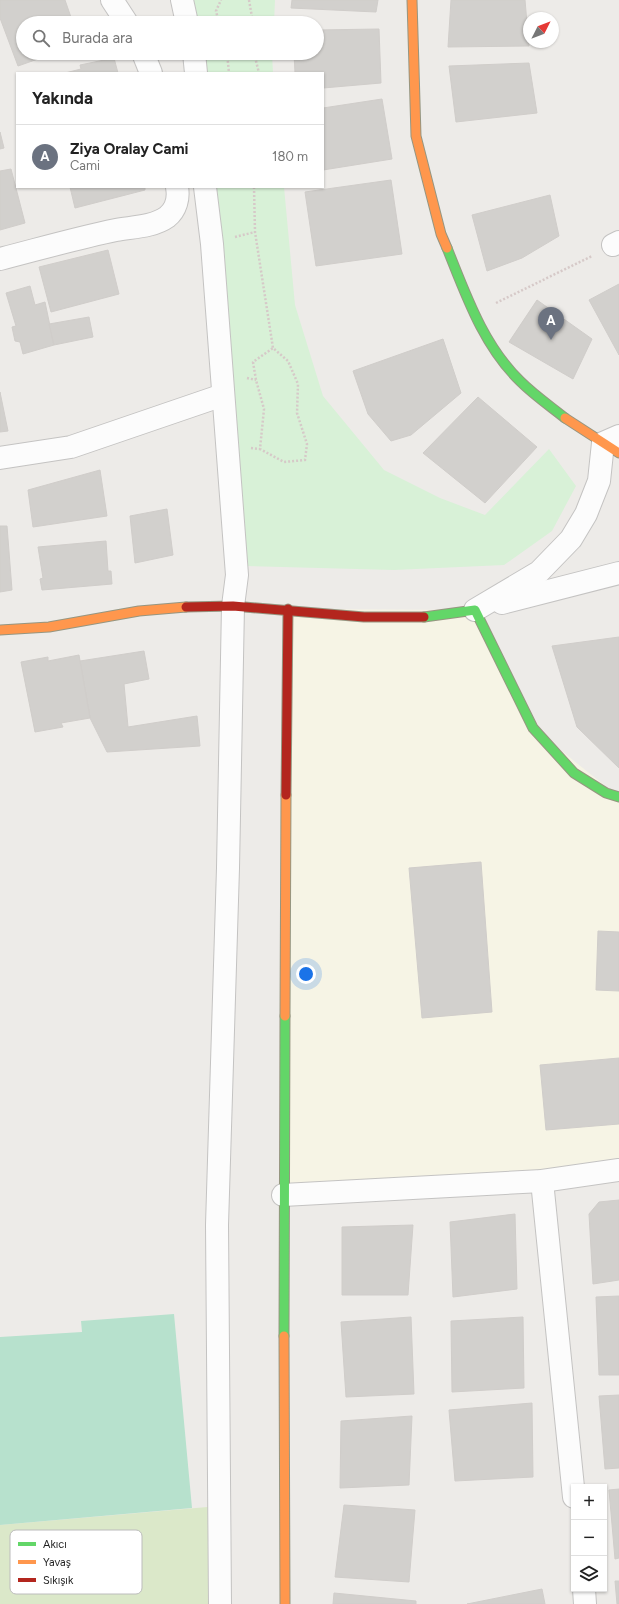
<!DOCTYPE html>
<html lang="tr">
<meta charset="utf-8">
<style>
:root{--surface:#fff;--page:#f6f6f6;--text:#222;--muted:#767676;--line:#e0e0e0;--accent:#0b8043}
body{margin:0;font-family:Figtree,sans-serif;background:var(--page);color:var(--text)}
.controls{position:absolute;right:12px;bottom:12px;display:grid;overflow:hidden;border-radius:0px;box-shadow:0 1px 3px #0004}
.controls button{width:36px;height:36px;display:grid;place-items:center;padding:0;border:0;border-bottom:1px solid var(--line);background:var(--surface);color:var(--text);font:20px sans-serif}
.compass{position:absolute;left:523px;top:12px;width:36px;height:36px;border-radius:50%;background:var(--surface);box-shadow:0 1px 3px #0004;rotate:48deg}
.you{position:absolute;left:306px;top:974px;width:14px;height:14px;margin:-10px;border:3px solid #fff;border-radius:50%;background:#1a73e8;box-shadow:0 0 0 6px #1a73e833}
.badge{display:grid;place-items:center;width:26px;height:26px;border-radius:50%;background:var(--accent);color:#fff;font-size:13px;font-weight:700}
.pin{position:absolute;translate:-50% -33px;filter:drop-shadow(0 1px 2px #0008)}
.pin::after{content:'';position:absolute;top:21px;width:14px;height:12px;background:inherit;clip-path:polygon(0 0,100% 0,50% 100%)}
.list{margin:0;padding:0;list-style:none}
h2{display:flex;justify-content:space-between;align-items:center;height:52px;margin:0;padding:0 16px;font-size:17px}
h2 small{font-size:13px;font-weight:400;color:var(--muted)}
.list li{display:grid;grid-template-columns:26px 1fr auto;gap:12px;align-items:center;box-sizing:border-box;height:64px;padding:0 16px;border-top:1px solid var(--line)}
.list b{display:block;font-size:15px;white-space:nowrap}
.list p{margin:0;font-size:13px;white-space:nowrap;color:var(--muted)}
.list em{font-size:13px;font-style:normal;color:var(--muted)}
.icon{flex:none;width:22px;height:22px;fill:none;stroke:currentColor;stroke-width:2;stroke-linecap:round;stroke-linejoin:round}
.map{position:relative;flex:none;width:619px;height:1604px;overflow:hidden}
.search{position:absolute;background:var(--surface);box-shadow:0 1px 3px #0004;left:16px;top:16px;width:308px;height:44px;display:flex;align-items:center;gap:10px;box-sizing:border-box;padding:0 14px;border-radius:22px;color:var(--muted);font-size:15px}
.panel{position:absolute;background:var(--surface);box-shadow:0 1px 3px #0004;left:16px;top:72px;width:308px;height:116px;border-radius:0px}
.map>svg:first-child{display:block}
</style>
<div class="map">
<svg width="619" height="1604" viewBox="0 0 619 1604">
<rect width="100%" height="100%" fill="#edebe8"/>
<polygon fill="#f6f4e5" points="288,609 475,610 533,728 619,797 619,1170 283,1195"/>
<polygon fill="#dbe8c9" points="219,1506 220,1604 0,1604 0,1525"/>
<g fill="#d8f1d7">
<polygon points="190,0 275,0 274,23 195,23"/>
<polygon points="198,53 272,53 273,73 200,73"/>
<polygon points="210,187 284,187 295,305 323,396 384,470 440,498 485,515 549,449 576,486 552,531 504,565 394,570 245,566"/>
</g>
<polygon fill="#b7e1cd" points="174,1314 192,1508 0,1525 0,1337 82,1332 81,1321"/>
<g fill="#d2d0cd" stroke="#d0cdca">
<polygon points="0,0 65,0 73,23 23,23 23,53 55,53 18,66 0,18"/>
<polygon points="292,0 378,0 376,12 291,8"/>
<polygon points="451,0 525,0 529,46 448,47"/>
<polygon points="379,29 381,83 323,88 323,73 295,73 294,53 317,53 317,30"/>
<polygon points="114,58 118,73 65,73 81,69 80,65"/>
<polygon points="529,63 537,113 456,122 449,66"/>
<polygon points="382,99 392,159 323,170 323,108"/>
<polygon points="0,132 4,148 0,149"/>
<polygon points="11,169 25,223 0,230 0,171"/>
<polygon points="391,180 402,254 316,266 305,192"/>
<polygon points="70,187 145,187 145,190 75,208"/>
<polygon points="550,195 559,236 522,258 487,271 472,215"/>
<polygon points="108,250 119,294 51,312 39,267"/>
<polygon points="619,284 619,355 589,300"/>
<polygon points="30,286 35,305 45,302 54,345 23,354 20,342 15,341 12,327 16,326 6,293"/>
<polygon points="537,300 592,339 573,379 509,342"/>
<polygon points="89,317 93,337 54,345 49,324"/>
<polygon points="443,339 461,393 411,435 391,441 368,414 353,371"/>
<polygon points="0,392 8,431 0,432"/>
<polygon points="478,397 537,447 485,503 423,453"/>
<polygon points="100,470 107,516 33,527 28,490"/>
<polygon points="167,509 173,555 135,563 130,516"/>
<polygon points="0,526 7,526 12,590 0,592"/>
<polygon points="106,541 108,571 111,571 112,584 42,590 40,579 43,578 38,547"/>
<polygon points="619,637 619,768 577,727 552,646"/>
<polygon points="144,651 149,679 124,684 128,727 197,716 200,746 107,752 90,718 80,661"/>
<polygon points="79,655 90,718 61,723 63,727 35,732 21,662 48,657 48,661"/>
<polygon points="481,862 492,1012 422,1018 409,868"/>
<polygon points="598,931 619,932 619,991 596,990"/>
<polygon points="619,1058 619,1124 546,1130 540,1065"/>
<polygon points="619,1200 619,1280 593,1284 589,1214 599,1202"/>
<polygon points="515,1214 517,1289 453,1297 450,1222"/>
<polygon points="413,1225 408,1295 342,1295 342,1227"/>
<polygon points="619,1296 619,1375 599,1375 596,1297"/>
<polygon points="411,1317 414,1394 346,1397 341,1322"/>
<polygon points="523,1317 524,1388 452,1392 451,1321"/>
<polygon points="619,1395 619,1468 605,1469 599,1396"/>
<polygon points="532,1403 533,1477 455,1481 449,1410"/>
<polygon points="412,1416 409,1485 340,1488 341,1421"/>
<polygon points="619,1489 619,1558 615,1559 609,1490"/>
<polygon points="344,1505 415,1510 409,1582 335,1577"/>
<polygon points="615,1581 619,1581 619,1604 617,1604"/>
<polygon points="542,1589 545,1604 467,1604"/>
<polygon points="334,1593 416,1601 416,1604 333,1604"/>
</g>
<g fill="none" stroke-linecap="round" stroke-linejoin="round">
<defs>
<g id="street">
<polyline points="112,0 127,23"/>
<polyline points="182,0 187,23"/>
<polyline points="143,53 151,73"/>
<polyline points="194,53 196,73"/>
<polyline points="205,187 212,244 237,575 233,606 228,868 217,1225 220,1604"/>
<polyline points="613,245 619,242"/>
<path d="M0,259C39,249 77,238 116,230C132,227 153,227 167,217C176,210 179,198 177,187"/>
<polyline points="0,458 71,447 223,395"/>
<polyline points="502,603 619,573"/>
<polyline points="475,610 539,572 571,539 586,514 599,481 603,443 619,436"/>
<polyline points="542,1181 574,1497"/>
<polyline points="283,1195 542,1181 619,1170"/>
<polyline points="584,1589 585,1604"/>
</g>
<g id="fast">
<path d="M447,248C466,295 483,345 520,381C534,395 550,406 565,418"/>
<polyline points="424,617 475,610 533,728 574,773 606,793 619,797"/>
<polyline points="284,1336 285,1016"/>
</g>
<g id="slow">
<polyline points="412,0 416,136 441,234 447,248"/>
<polyline points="565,418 619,453"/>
<polyline points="0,630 49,627 139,611 186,607"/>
<polyline points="285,1016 286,795"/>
<polyline points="284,1336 285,1604"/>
</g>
<g id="jam">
<polyline points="186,607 233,606 364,617 424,617"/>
<polyline points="286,795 288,609"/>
</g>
</defs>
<use href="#street" stroke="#c4c3c2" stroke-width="24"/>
<use href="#fast" stroke="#969681" stroke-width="11"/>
<use href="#slow" stroke="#969681" stroke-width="11"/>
<use href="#jam" stroke="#969681" stroke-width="11"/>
<g stroke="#d6c9c8" stroke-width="2.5" stroke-dasharray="2 2" stroke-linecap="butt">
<polyline points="249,0 253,23"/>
<polyline points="219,23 216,11 221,0"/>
<polyline points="227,53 229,73"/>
<polyline points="254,53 259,73"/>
<polyline points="254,187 255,232 273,348 288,361 298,384 297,413 307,444 305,460 284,462 260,449 264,409 256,380 253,362 273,348"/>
<polyline points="235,237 255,232"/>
<polyline points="496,303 592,256"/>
<polyline points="247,378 256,380"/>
<polyline points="251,448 260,449"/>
</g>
<use href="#street" stroke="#fcfcfc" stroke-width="22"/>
<use href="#fast" stroke="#63d668" stroke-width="9"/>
<use href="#slow" stroke="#ff974d" stroke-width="9"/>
<use href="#jam" stroke="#b3261e" stroke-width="9"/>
</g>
<rect x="10" y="1530" width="132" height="64" rx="6" fill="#fff" stroke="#bcbcbc" stroke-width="1"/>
<rect x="18" y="1542" width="18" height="4" fill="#63d668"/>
<rect x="18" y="1560" width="18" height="4" fill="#ff974d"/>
<rect x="18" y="1578" width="18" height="4" fill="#b3261e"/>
<g font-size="11" fill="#1f1f1f">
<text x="43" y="1548">Akıcı</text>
<text x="43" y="1566">Yavaş</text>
<text x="43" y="1584">Sıkışık</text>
</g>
</svg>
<div class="controls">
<button>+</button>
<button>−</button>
<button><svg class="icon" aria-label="layers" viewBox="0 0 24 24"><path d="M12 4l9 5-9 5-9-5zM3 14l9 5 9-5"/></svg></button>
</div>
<svg class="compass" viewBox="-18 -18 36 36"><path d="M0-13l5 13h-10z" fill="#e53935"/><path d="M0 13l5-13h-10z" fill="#767676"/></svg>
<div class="you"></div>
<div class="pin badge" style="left:551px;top:340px;background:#6b7280">A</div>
<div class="search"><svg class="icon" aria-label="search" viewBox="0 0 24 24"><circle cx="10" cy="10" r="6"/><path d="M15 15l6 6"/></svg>Burada ara</div>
<section class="panel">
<h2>Yakında<small></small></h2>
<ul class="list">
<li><span class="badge" style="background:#6b7280">A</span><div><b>Ziya Oralay Cami</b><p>Cami</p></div><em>180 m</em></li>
</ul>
</section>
</div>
